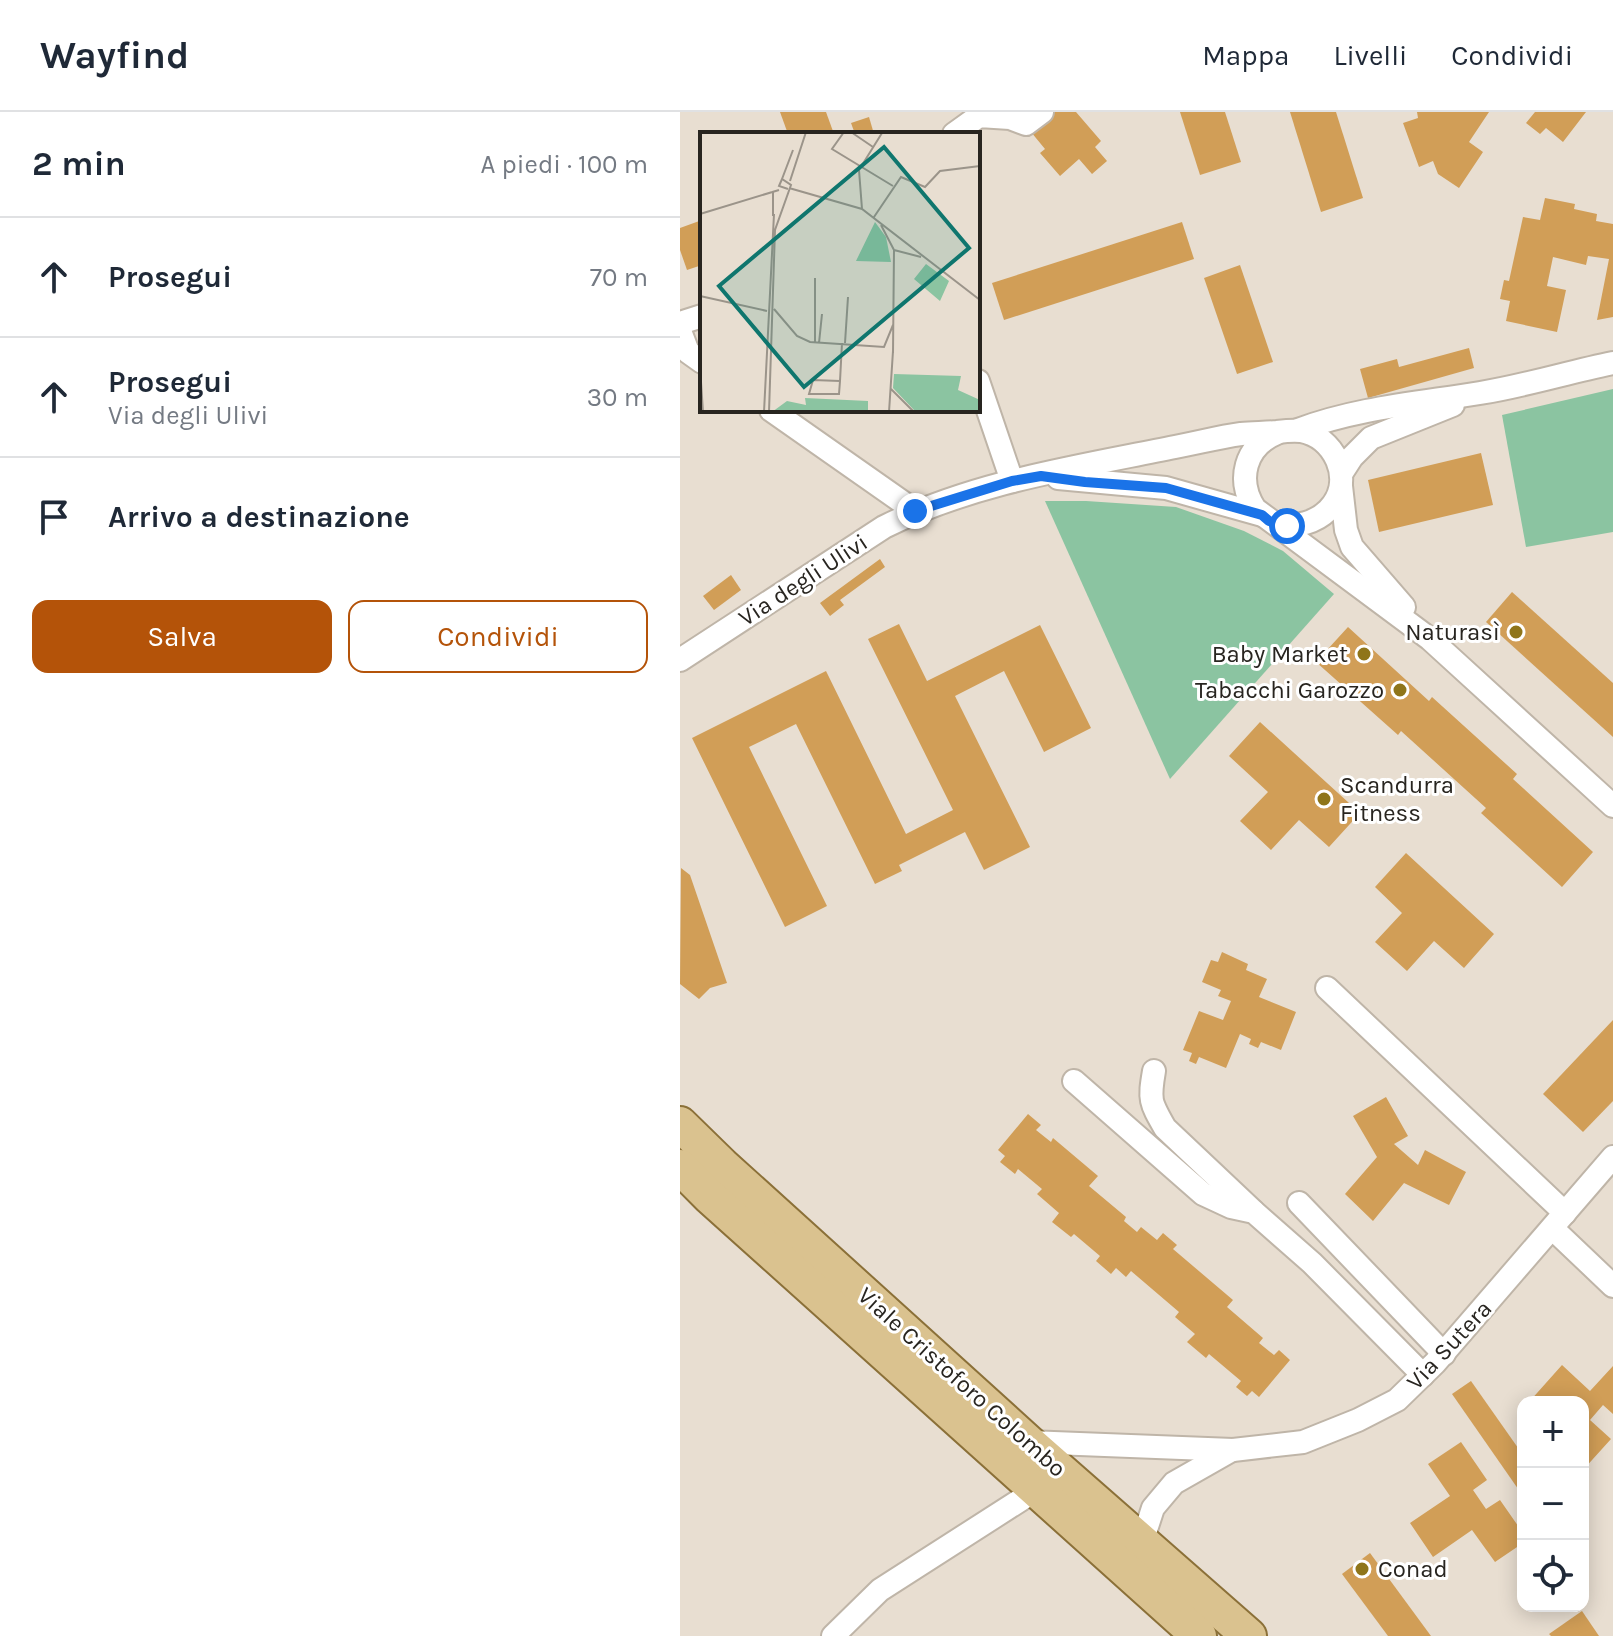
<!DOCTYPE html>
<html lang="it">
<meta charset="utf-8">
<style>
:root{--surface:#fff;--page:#f6f6f7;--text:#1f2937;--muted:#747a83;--line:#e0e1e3;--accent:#b45309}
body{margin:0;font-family:Karla,sans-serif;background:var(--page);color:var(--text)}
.controls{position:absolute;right:24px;bottom:24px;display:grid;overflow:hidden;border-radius:16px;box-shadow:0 4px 20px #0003}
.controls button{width:72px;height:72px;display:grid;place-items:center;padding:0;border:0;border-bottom:2px solid var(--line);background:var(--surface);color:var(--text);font:40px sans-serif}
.stop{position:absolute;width:24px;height:24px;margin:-18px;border:6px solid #1a73e8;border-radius:50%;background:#fff}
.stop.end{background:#1a73e8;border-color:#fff;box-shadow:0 2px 8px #0008}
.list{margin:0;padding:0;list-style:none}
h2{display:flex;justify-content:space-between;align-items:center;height:104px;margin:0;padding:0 32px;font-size:34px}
h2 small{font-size:26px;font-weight:400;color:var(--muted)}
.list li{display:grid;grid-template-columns:52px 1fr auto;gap:24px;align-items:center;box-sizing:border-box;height:120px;padding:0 32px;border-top:2px solid var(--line)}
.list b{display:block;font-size:30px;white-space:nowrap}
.list p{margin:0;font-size:26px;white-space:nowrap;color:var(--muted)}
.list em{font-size:26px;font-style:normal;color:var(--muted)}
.actions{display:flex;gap:16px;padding:24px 32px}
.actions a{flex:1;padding:18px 0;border:2px solid var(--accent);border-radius:16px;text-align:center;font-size:28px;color:var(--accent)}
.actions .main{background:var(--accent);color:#fff}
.icon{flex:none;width:44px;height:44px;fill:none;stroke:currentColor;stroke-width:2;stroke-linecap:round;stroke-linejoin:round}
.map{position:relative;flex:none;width:933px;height:1524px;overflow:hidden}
header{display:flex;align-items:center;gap:48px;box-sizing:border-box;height:112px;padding:0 40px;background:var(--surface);border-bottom:2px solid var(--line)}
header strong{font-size:38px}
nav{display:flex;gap:44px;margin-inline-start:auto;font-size:28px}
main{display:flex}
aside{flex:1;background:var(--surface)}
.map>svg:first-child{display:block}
</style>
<header>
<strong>Wayfind</strong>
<nav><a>Mappa</a><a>Livelli</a><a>Condividi</a></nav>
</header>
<main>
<aside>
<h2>2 min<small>A piedi · 100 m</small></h2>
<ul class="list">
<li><svg class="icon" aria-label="ahead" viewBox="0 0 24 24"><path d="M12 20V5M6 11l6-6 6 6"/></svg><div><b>Prosegui</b></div><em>70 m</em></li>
<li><svg class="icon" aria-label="ahead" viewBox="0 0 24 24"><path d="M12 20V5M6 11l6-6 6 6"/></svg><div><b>Prosegui</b><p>Via degli Ulivi</p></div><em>30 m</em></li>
<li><svg class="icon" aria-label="arrive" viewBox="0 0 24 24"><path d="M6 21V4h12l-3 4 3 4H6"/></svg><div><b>Arrivo a destinazione</b></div></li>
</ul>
<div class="actions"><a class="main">Salva</a><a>Condividi</a></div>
</aside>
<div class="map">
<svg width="933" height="1524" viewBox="0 0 933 1524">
<rect width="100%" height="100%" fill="#e8ded1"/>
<g fill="#8bc4a1">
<polygon points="933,277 933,420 846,435 822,303"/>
<polygon points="365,389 406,389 496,395 564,419 603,439 654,482 490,667"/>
</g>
<g fill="#d19e57">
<polygon points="100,0 146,0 154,22 108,22"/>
<polygon points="374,0 396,0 421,29 415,35 427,49 412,62 399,47 380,64 360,41 365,37 351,20"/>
<polygon points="500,0 545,0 561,50 520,63"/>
<polygon points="610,0 656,0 683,86 641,100"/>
<polygon points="737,0 809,0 789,30 803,40 779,76 758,62 753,49 739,55 723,11 738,6"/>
<polygon points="855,0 906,0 883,30 866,16 860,22 846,11"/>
<polygon points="189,5 194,22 175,22 171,11"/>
<polygon points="865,86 895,92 894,97 917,102 916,109 933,112 933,205 917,208 929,147 908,144 906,153 873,145 867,174 886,178 877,220 826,209 830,189 820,187 824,168 829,169 843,105 860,108"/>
<polygon points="22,108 22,153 7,158 0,138 0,116"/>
<polygon points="502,110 514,147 324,208 312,171"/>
<polygon points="560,153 593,250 557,262 524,166"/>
<polygon points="789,236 794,256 688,286 680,257 717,247 719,255"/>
<polygon points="801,341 813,393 699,420 688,368"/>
<polygon points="200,447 205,455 160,488 164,493 150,504 140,491"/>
<polygon points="51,463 61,478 34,498 23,484"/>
<polygon points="832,480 933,571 933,625 806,510"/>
<polygon points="219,512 247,569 360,513 411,616 364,640 324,559 275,584 350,735 304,758 285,720 219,753 222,759 195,772 116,612 69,635 147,794 105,815 12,626 146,559 226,722 273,698 188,527"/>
<polygon points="668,515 749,589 752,585 837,662 833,667 913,740 882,775 801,701 806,696 721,619 718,623 636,550"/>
<polygon points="580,610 680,701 649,735 619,708 591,738 560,709 588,680 549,644"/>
<polygon points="726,741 814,822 784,856 754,829 727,859 695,830 722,801 695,775"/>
<polygon points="1,756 10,763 47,871 30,876 19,887 0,872"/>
<polygon points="542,840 568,852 566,858 587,867 579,885 616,900 601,938 581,930 578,936 569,932 571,927 560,922 546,956 519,945 516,952 509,949 512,941 503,938 519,899 543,908 551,889 538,884 541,878 522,870 531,848 538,850"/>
<polygon points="933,908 933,989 903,1020 863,982"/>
<polygon points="706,985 728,1024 714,1032 738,1053 745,1038 786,1060 769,1093 724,1071 693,1109 665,1082 697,1045 673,1004"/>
<polygon points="348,1002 361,1013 356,1018 371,1030 373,1026 418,1064 409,1074 446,1105 444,1109 457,1120 461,1115 477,1128 483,1121 497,1133 493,1137 553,1188 547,1195 583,1226 579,1231 594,1243 599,1238 610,1248 579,1285 572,1279 567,1284 556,1275 561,1269 529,1242 526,1246 507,1230 515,1222 495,1205 499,1200 451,1159 446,1165 436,1156 431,1162 416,1149 420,1144 394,1122 391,1125 372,1110 379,1101 357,1082 362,1077 338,1057 335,1062 320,1050 325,1044 318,1038"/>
<polygon points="882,1253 910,1279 933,1254 933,1302 923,1293 910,1308 931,1327 903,1358 903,1290 849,1290"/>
<polygon points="791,1269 843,1343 843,1384 772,1282"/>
<polygon points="781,1330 807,1368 793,1378 806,1397 820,1388 843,1421 843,1431 815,1450 792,1418 753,1445 730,1411 770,1384 748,1352"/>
<polygon points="690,1441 751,1524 708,1524 662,1462"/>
<polygon points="902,1499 919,1524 871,1524 869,1522"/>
</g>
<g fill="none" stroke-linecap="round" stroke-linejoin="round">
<defs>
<g id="street">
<polyline points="274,22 299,4 330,6 346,12 362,0"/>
<polyline points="0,211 22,204"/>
<polyline points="0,219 8,240 22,250"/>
<polyline points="298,269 332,369"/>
<polyline points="91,298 235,399"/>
<path d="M618,318C676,296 739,291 800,281C844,274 889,260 933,251"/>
<path d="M597,321C565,334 556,368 575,397L750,527L933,694"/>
<polyline points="661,362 672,345 691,326 773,293"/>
<polyline points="378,366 486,376 582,403"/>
<polyline points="661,374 666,418 672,435 724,495"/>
<path d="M0,548L204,415C294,370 397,355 495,335C517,331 539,325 561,322C573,321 585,321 597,320C605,319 613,318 621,319C637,322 650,333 657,348C674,388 636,420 598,412"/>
<polyline points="647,876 885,1101"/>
<path d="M474,959C469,988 470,990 485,1016L573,1099"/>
<polyline points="394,969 523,1082 551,1095 574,1100 632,1151 743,1263"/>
<polyline points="619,1091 764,1242"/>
<polyline points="872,1116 933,1174"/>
<polyline points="348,1330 553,1338 623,1330 678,1308 717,1288 755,1251 933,1045"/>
<polyline points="462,1430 473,1396 494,1371 552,1338"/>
<polyline points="153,1524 200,1478 356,1378"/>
</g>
<g id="primary">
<polyline points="0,1012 42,1053 348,1330 569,1524"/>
<polyline points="0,1055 29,1084 519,1524"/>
</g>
</defs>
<use href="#street" stroke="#bfb5a8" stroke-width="26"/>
<use href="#primary" stroke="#8b7038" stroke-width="38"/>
<use href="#street" stroke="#fff" stroke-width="22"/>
<use href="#primary" stroke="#dac28f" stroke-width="34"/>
</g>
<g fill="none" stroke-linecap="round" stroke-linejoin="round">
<polyline stroke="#1a73e8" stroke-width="10" points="235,399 332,369 361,364 405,370 486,376 582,403 589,409 607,414"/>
</g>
<g fill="#8f751a" stroke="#fff" stroke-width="3">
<circle cx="836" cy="520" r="8"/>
<circle cx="684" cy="542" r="8"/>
<circle cx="720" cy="578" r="8"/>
<circle cx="644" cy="687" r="8"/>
<circle cx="682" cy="1457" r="8"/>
</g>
<g text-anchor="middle" stroke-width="6" stroke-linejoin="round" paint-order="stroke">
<g font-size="24" fill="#282520" stroke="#fff">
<text transform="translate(123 468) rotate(-33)" y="8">Via degli Ulivi</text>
<text transform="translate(769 1233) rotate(-47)" y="8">Via Sutera</text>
<text transform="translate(282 1270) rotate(42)" y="8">Viale Cristoforo Colombo</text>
</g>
<g font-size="24" fill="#282520" stroke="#fff" text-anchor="end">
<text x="820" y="528">Naturasì</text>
<text x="668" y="550">Baby Market</text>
<text x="704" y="586">Tabacchi Garozzo</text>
<text x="660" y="681" text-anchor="start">Scandurra<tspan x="660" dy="28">Fitness</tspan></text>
<text x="698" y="1465" text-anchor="start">Conad</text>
</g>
</g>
<g transform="translate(20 20)">
<rect width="280" height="280" fill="#e8ded1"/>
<path d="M175,90L186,105L191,130L156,129ZM226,132L249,149L240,169L214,147ZM194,242L261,244L258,258L280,268V279L214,278L193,256ZM105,266L168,269V280H72L87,269L106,273Z" fill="#8bc4a1"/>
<path fill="none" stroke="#9b948a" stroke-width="2" d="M144,0L132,17L193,54M151,0L173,15M82,47L93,18M90,49L106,0M89,56L162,77L280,168M162,77L159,38L182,1M0,82L79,58M73,84V59M174,85L201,45L225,55L240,39L280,34M181,93L194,118L193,221M194,118L221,125M0,164L67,179M74,177L97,204L110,210L184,215L193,193M115,211V146M119,211L122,182M145,211L148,165M0,235L3,280M140,249L113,248L109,262H139L140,249L142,211M191,257L213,279M64,280L74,82M69,280L75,98L91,53L82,47L79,54L88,57M189,280L193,219"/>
<path fill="#0f766e" fill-opacity="0.15" stroke="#0f766e" stroke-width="4" d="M184,15L269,116L104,255L19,154Z"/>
<rect width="280" height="280" fill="none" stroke="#282520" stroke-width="4"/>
</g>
</svg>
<div class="controls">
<button>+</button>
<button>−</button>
<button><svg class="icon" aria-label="locate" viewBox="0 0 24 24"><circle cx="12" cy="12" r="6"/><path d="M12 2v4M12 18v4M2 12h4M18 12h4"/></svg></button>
</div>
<div class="stop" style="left:607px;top:414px"></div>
<div class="stop end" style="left:235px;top:399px"></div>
</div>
</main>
